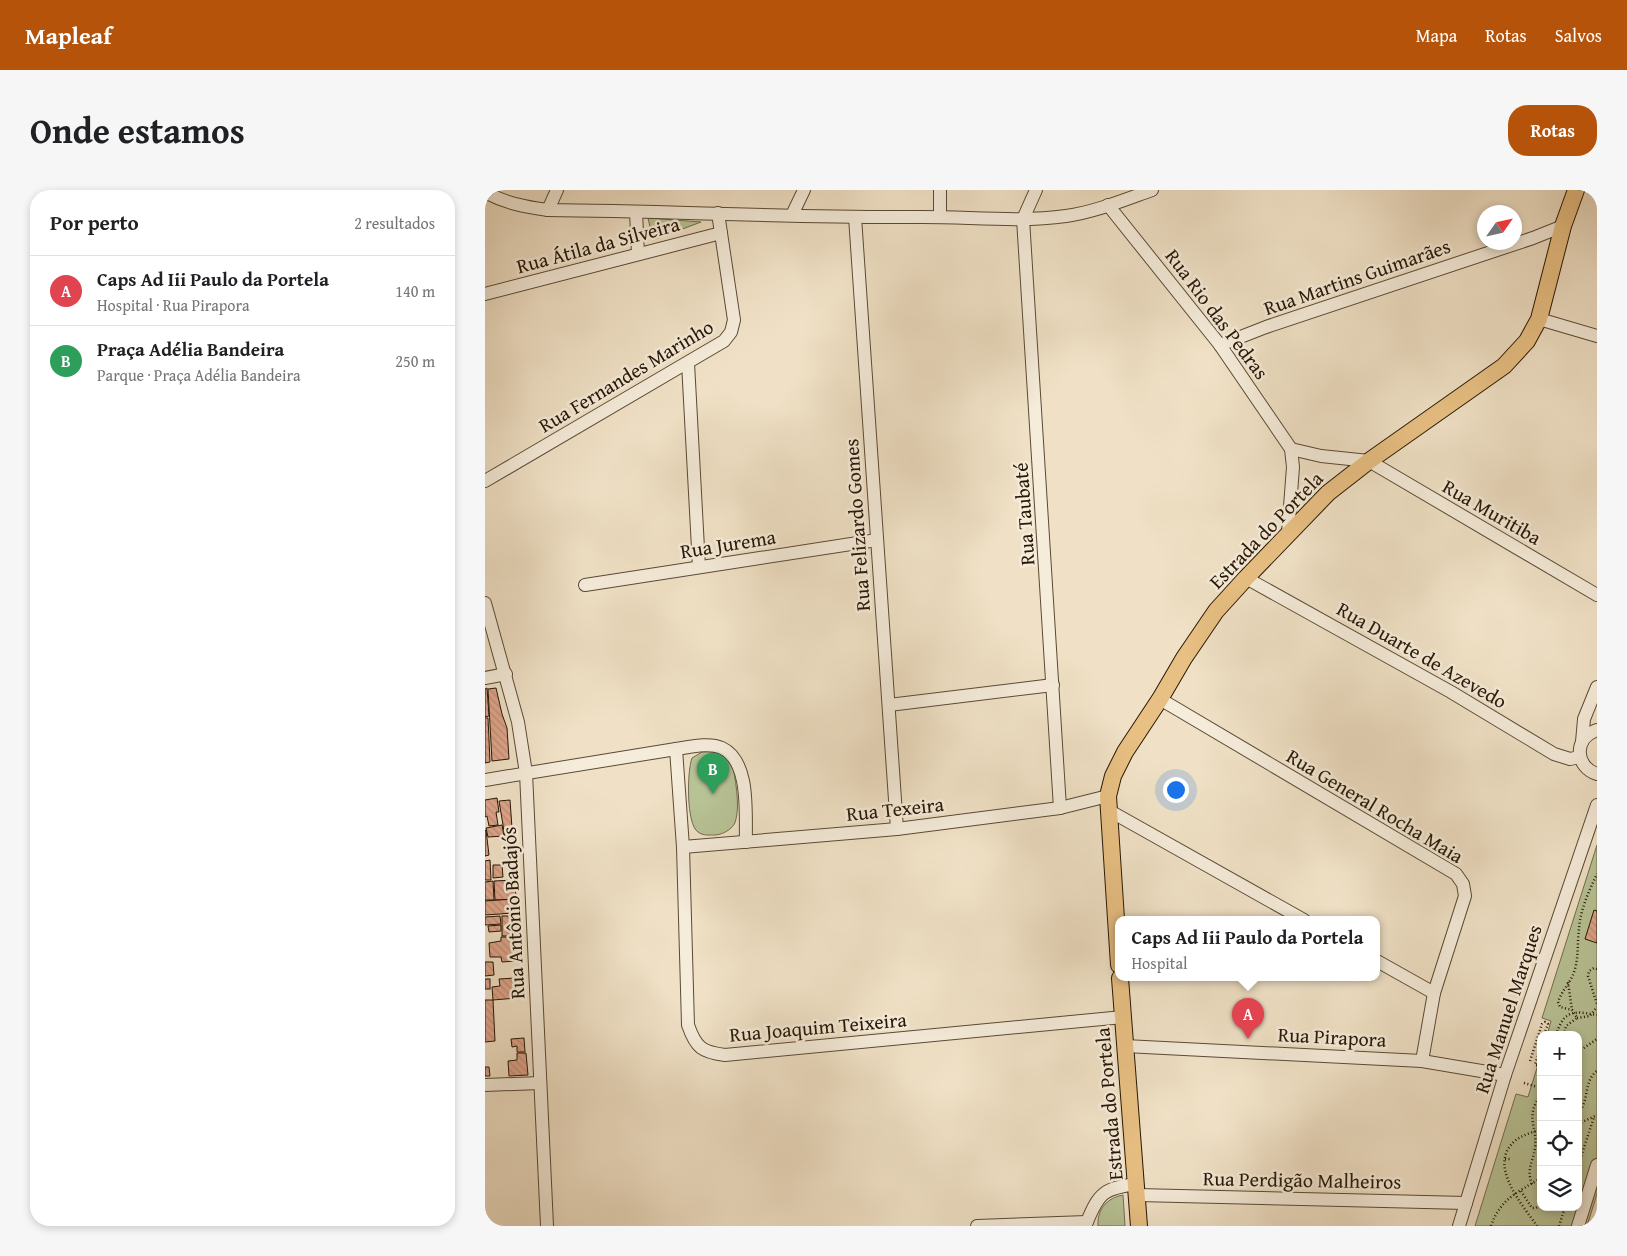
<!DOCTYPE html>
<html lang="pt">
<meta charset="utf-8">
<style>
:root{--surface:#fff;--page:#f6f6f6;--text:#202124;--muted:#757577;--line:#e0e0e0;--accent:#b45309}
body{margin:0;font-family:"Gentium Book Plus",serif;background:var(--page);color:var(--text)}
.controls{position:absolute;right:15px;bottom:15px;display:grid;overflow:hidden;border-radius:10px;box-shadow:0 2px 8px #0003}
.controls button{width:45px;height:45px;display:grid;place-items:center;padding:0;border:0;border-bottom:1px solid var(--line);background:var(--surface);color:var(--text);font:25px sans-serif}
.compass{position:absolute;left:992px;top:15px;width:45px;height:45px;border-radius:50%;background:var(--surface);box-shadow:0 2px 8px #0003;rotate:56deg}
.you{position:absolute;left:690px;top:599px;width:18px;height:18px;margin:-12px;border:4px solid #fff;border-radius:50%;background:#1a73e8;box-shadow:0 0 0 8px #1a73e833}
.badge{display:grid;place-items:center;width:32px;height:32px;border-radius:50%;background:var(--accent);color:#fff;font-size:16px;font-weight:700}
.pin{position:absolute;translate:-50% -41px;filter:drop-shadow(0 1px 2px #0008)}
.pin::after{content:'';position:absolute;top:26px;width:18px;height:15px;background:inherit;clip-path:polygon(0 0,100% 0,50% 100%)}
.popup{position:absolute;left:630px;top:726px;width:265px;height:65px;box-sizing:border-box;display:grid;place-content:center;border-radius:10px;background:var(--surface);filter:drop-shadow(0 1px 4px #0005);font-size:16px;white-space:nowrap;color:var(--muted)}
.popup b{font-size:19px;color:var(--text)}
.popup::after{content:'';position:absolute;left:50%;top:100%;margin-left:-10px;border:10px solid transparent;border-top-color:var(--surface)}
.list{margin:0;padding:0;list-style:none}
h2{display:flex;justify-content:space-between;align-items:center;height:65px;margin:0;padding:0 20px;font-size:21px}
h2 small{font-size:16px;font-weight:400;color:var(--muted)}
.list li{display:grid;grid-template-columns:32px 1fr auto;gap:15px;align-items:center;box-sizing:border-box;height:70px;padding:0 20px;border-top:1px solid var(--line)}
.list b{display:block;font-size:19px;white-space:nowrap}
.list p{margin:0;font-size:16px;white-space:nowrap;color:var(--muted)}
.list em{font-size:16px;font-style:normal;color:var(--muted)}
.icon{flex:none;width:28px;height:28px;fill:none;stroke:currentColor;stroke-width:2;stroke-linecap:round;stroke-linejoin:round}
.map{position:relative;flex:none;width:1112px;height:1036px;overflow:hidden;border-radius:20px}
header{display:flex;align-items:center;gap:30px;box-sizing:border-box;height:70px;padding:0 25px;background:var(--accent);color:#fff}
header strong{font-size:24px}
nav{display:flex;gap:28px;margin-inline-start:auto;font-size:18px}
.intro{display:flex;align-items:center;justify-content:space-between;box-sizing:border-box;height:120px;padding:0 30px}
h1{margin:0;font-size:35px}
.button{padding:12px 22px;border-radius:20px;background:var(--accent);color:#fff;font-size:18px;font-weight:700}
main{display:flex;gap:30px;padding:0 30px}
aside{flex:1;background:var(--surface);border-radius:20px;box-shadow:0 2px 8px #0003}
.map>svg:first-child{display:block}
</style>
<header>
<strong>Mapleaf</strong>
<nav><a>Mapa</a><a>Rotas</a><a>Salvos</a></nav>
</header>
<div class="intro"><h1>Onde estamos</h1><a class="button">Rotas</a></div>
<main>
<aside>
<h2>Por perto<small>2 resultados</small></h2>
<ul class="list">
<li><span class="badge" style="background:#e0444e">A</span><div><b>Caps Ad Iii Paulo da Portela</b><p>Hospital · Rua Pirapora</p></div><em>140 m</em></li>
<li><span class="badge" style="background:#2e9e5b">B</span><div><b>Praça Adélia Bandeira</b><p>Parque · Praça Adélia Bandeira</p></div><em>250 m</em></li>
</ul>
</aside>
<div class="map">
<svg width="1112" height="1036" viewBox="0 0 1112 1036">
<defs>
<pattern id="building-back-hatch" width="6" height="6" patternUnits="userSpaceOnUse" patternTransform="scale(1.25)"><rect width="6" height="6" fill="#dea58b"/><path d="M-1 5l2 2M0 0l6 6M5-1l2 2" fill="none" stroke="#be8d76"/></pattern>
</defs>
<rect width="100%" height="100%" fill="#f0e1c6"/>
<filter id="stains"><feTurbulence type="fractalNoise" baseFrequency=".004" numOctaves="4"/><feColorMatrix values="0 0 0 0 .2 0 0 0 0 .09 0 0 0 0 .02 0 0 0 .5 -.17"/></filter>
<radialGradient id="worn" r=".72"><stop offset=".6" stop-color="#630" stop-opacity="0"/><stop offset="1" stop-color="#630" stop-opacity=".3"/></radialGradient>
<g fill="#b8c396" stroke="#706d4e">
<polygon points="163,28 216,32 168,50"/>
<path d="M230,561L247,572C250,587 255,614 251,629C250,638 239,644 231,645C225,645 218,646 213,642C201,634 202,581 207,568L217,562Z"/>
<polygon points="1112,655 1112,1004 1102,1036 990,1036 1031,904 1043,907 1056,865 1056,1017 1093,1017 1093,845 1062,845 1066,831 1057,828"/>
<path d="M638,1005L640,1036H613C612,1019 622,1008 638,1005Z"/>
</g>
<g fill="url(#building-back-hatch)" stroke="#271706">
<polygon points="2,498 4,526 0,527 0,499"/>
<polygon points="11,498 17,524 22,538 24,569 7,571 3,499"/>
<polygon points="0,528 3,528 5,572 0,573"/>
<polygon points="12,608 14,622 11,622 13,635 4,636 2,626 0,627 0,610"/>
<polygon points="25,610 28,652 21,653 14,611"/>
<polygon points="17,635 19,646 3,647 1,638"/>
<polygon points="1,640 4,665 0,666 0,641"/>
<polygon points="22,654 30,654 30,662 23,662"/>
<polygon points="5,670 6,690 0,690 0,671"/>
<polygon points="8,675 17,675 18,687 8,688"/>
<polygon points="30,690 31,709 10,710 9,691"/>
<polygon points="8,691 9,710 0,710 0,692"/>
<polygon points="29,709 29,723 0,725 0,711"/>
<polygon points="1109,720 1112,721 1112,753 1100,749"/>
<polygon points="15,726 16,734 0,735 0,727"/>
<rect x="17" y="726" width="14" height="20"/>
<polygon points="16,735 16,741 4,742 3,736"/>
<polygon points="16,747 30,747 31,771 17,772 16,767 5,767 4,753 16,751"/>
<polygon points="0,772 8,772 9,785 0,786"/>
<polygon points="30,788 32,808 8,810 7,797 15,796 14,789"/>
<rect x="0" y="789" width="5" height="10"/>
<polygon points="0,810 8,810 10,851 0,852"/>
<polygon points="39,848 40,862 32,862 32,856 27,857 26,849"/>
<polygon points="32,863 41,863 43,885 24,886 23,871 32,870"/>
<polygon points="0,877 4,877 5,886 0,886"/>
</g>
<g fill="none" stroke-linecap="round" stroke-linejoin="round">
<defs>
<g id="minor">
<polyline points="455,0 455,27"/>
<polyline points="551,0 538,29 575,618"/>
<path d="M0,2C20,13 40,17 63,20C185,21 307,28 429,27C479,26 531,33 581,26C610,22 639,10 667,0"/>
<polyline points="623,15 735,155 806,259 808,277 803,343"/>
<polyline points="63,20 72,0"/>
<polyline points="151,22 153,64"/>
<polyline points="307,25 319,0"/>
<polyline points="370,27 412,639"/>
<polyline points="0,104 236,43"/>
<polyline points="1054,129 1112,146"/>
<polyline points="735,155 781,137 1048,48 1078,36"/>
<polyline points="203,173 214,377"/>
<polyline points="806,259 836,266 884,271 1112,405"/>
<polyline points="0,291 239,151 246,142 249,130 233,23"/>
<polyline points="761,388 966,502 1069,564 1085,569 1095,567"/>
<polyline points="100,395 392,350"/>
<polyline points="0,413 33,532 41,583 62,1036"/>
<polyline points="0,488 21,484"/>
<polyline points="675,509 971,684 978,694 980,706 949,803 937,871"/>
<polyline points="404,515 568,495"/>
<path d="M1112,540C1088,548 1090,577 1112,584"/>
<polyline points="1097,552 1099,529 1112,497"/>
<path d="M191,559L198,657L203,835C211,858 217,862 240,865L638,827"/>
<path d="M0,590L191,559C205,557 224,552 237,558C266,572 260,625 261,652"/>
<polyline points="623,620 819,730"/>
<polyline points="198,657 412,639 575,618 623,606"/>
<polyline points="892,771 949,803"/>
<polyline points="640,856 937,871 1020,885"/>
<polyline points="0,895 55,893"/>
<polyline points="653,1005 981,1013"/>
<path d="M602,1032C614,1002 620,998 652,994"/>
<polyline points="492,1036 602,1032"/>
<polyline points="974,1036 1020,885 1112,615"/>
<polyline points="1093,1036 1112,975"/>
</g>
<g id="major">
<polyline points="634,775 623,606 628,586 640,562 675,509 699,468 731,421 761,388 843,303 884,271 1019,176 1042,151 1054,129 1078,36 1091,0"/>
<polyline points="635,788 654,1036"/>
</g>
</defs>
<use href="#minor" stroke="#594a36" stroke-width="14"/>
<use href="#major" stroke="#271706" stroke-width="18"/>
<g stroke="#271706" stroke-width="2.5" stroke-dasharray="1 2.5" stroke-linecap="butt">
<polyline points="1112,779 1109,778 1104,781 1103,786 1112,814"/>
<polyline points="1083,792 1087,820"/>
<polyline points="1092,828 1105,826 1112,817"/>
<path d="M1079,845L1081,836L1092,828L1087,820L1075,817L1073,812C1077,800 1086,792 1089,782C1094,768 1092,753 1094,739C1095,720 1104,701 1112,684"/>
<polyline points="1056,856 1050,875 1056,876"/>
<polyline points="1093,862 1112,849"/>
<polyline points="1045,871 1057,834 1060,832 1063,834 1059,845"/>
<polyline points="1039,893 1056,898"/>
<path d="M1093,923C1105,911 1098,891 1112,881"/>
<polyline points="1093,934 1112,925"/>
<polyline points="1020,969 1027,969"/>
<polyline points="1093,976 1109,927"/>
<path d="M1047,994C1041,978 1048,973 1050,958C1053,935 1039,929 1056,904"/>
<polyline points="1036,1001 1047,1018 1051,1018 1056,1015"/>
<path d="M1006,1036C1015,1009 1033,1002 1056,988"/>
<path d="M1052,1036C1037,1014 1001,974 1031,950C1038,945 1048,942 1056,939"/>
<polyline points="1074,1036 1080,1017"/>
</g>
<use href="#minor" stroke="#f5ecda" stroke-width="12"/>
<use href="#major" stroke="#e8c083" stroke-width="16"/>
<path stroke="#271706" stroke-width="2.5" stroke-dasharray="1 2.5" stroke-linecap="butt" d="M1072,845C1072,840 1074,837 1076,833C1084,818 1098,823 1112,825"/>
</g>
<g text-anchor="middle" stroke-width="5" stroke-linejoin="round" paint-order="stroke">
<g font-size="20" fill="#271706" stroke="#f5ecda">
<text transform="translate(113 55) rotate(-15)" y="7">Rua Átila da Silveira</text>
<text transform="translate(872 87) rotate(-19)" y="7">Rua Martins Guimarães</text>
<text transform="translate(732 124) rotate(53)" y="7">Rua Rio das Pedras</text>
<text transform="translate(141 186) rotate(-31)" y="7">Rua Fernandes Marinho</text>
<text transform="translate(1007 322) rotate(30)" y="7">Rua Muritiba</text>
<text transform="translate(539 324) rotate(-94)" y="7">Rua Taubaté</text>
<text transform="translate(372 335) rotate(-94)" y="7">Rua Felizardo Gomes</text>
<text transform="translate(781 340) rotate(-46)" y="7">Estrada do Portela</text>
<text transform="translate(243 354) rotate(-9)" y="7">Rua Jurema</text>
<text transform="translate(937 465) rotate(30)" y="7">Rua Duarte de Azevedo</text>
<text transform="translate(890 616) rotate(31)" y="7">Rua General Rocha Maia</text>
<text transform="translate(410 619) rotate(-6)" y="7">Rua Texeira</text>
<text transform="translate(28 723) rotate(-93)" y="7">Rua Antônio Badajós</text>
<text transform="translate(1023 819) rotate(-72)" y="7">Rua Manuel Marques</text>
<text transform="translate(333 837) rotate(-5)" y="7">Rua Joaquim Teixeira</text>
<text transform="translate(847 847) rotate(3)" y="7">Rua Pirapora</text>
<text transform="translate(624 914) rotate(-95)" y="7">Estrada do Portela</text>
<text transform="translate(817 990) rotate(1)" y="7">Rua Perdigão Malheiros</text>
</g>
</g>
<rect width="100%" height="100%" filter="url(#stains)"/>
<rect width="100%" height="100%" fill="url(#worn)"/>
</svg>
<div class="controls">
<button>+</button>
<button>−</button>
<button><svg class="icon" aria-label="locate" viewBox="0 0 24 24"><circle cx="12" cy="12" r="6"/><path d="M12 2v4M12 18v4M2 12h4M18 12h4"/></svg></button>
<button><svg class="icon" aria-label="layers" viewBox="0 0 24 24"><path d="M12 4l9 5-9 5-9-5zM3 14l9 5 9-5"/></svg></button>
</div>
<svg class="compass" viewBox="-18 -18 36 36"><path d="M0-13l5 13h-10z" fill="#e53935"/><path d="M0 13l5-13h-10z" fill="#757577"/></svg>
<div class="you"></div>
<div class="pin badge" style="left:763px;top:849px;background:#e0444e">A</div>
<div class="popup"><b>Caps Ad Iii Paulo da Portela</b>Hospital</div>
<div class="pin badge" style="left:228px;top:604px;background:#2e9e5b">B</div>
</div>
</main>
